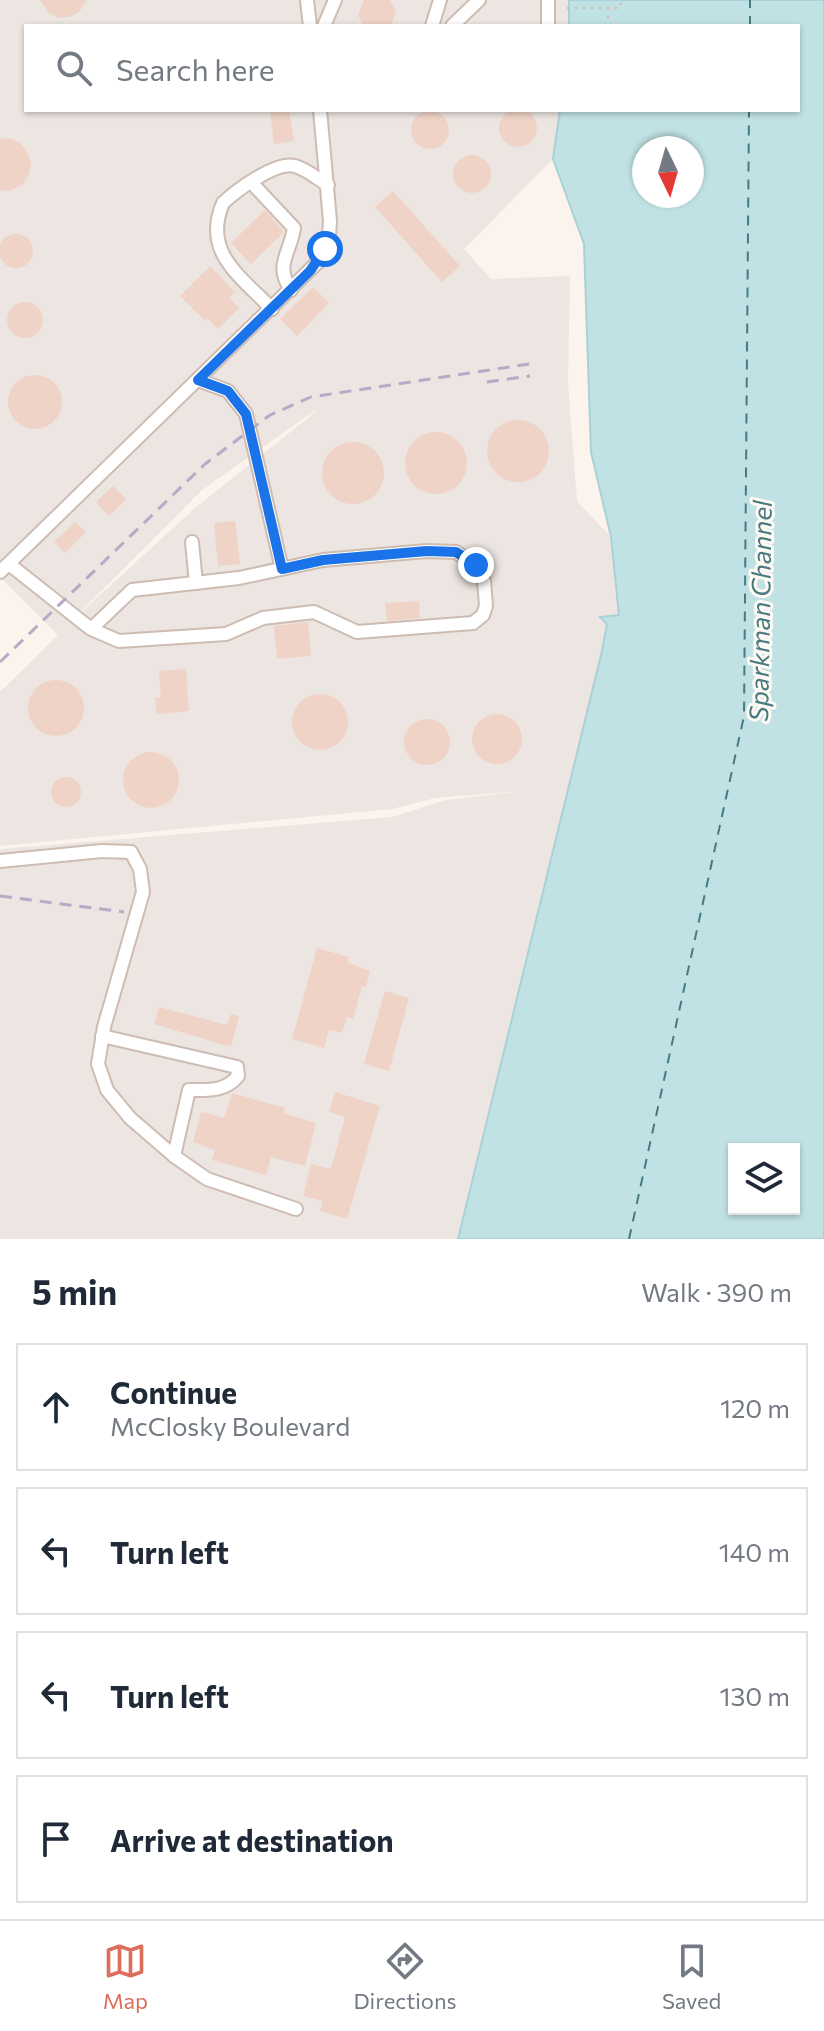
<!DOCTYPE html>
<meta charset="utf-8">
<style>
:root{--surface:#fff;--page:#f6f6f7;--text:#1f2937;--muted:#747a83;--line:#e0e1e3;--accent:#dc6e5b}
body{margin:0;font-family:Commissioner,sans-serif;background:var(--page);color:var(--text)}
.controls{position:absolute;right:24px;bottom:24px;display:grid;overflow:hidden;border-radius:0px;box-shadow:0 2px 6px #0004}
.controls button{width:72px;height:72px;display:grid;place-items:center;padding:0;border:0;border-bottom:2px solid var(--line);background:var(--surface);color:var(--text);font:40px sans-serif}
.compass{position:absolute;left:632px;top:136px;width:72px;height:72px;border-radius:50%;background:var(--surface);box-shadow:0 2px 6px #0004;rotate:175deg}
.stop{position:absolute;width:24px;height:24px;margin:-18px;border:6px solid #1a73e8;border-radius:50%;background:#fff}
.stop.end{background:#1a73e8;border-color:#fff;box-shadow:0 2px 8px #0008}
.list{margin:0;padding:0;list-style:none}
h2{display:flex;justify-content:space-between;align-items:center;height:104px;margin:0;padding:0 32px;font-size:34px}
h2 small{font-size:26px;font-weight:400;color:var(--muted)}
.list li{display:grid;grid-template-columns:52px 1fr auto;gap:24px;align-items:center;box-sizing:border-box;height:128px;margin:0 16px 16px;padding:0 16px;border:2px solid var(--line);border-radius:0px}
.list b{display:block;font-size:30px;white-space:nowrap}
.list p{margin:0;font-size:26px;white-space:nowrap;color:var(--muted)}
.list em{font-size:26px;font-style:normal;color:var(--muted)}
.icon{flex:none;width:44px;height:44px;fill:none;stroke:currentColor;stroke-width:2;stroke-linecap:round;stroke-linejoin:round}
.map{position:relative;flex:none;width:824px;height:1239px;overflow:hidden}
.search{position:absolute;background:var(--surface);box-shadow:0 2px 6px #0004;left:24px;right:24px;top:24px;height:88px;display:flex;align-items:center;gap:20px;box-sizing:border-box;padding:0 28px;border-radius:0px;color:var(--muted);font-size:30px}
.sheet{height:680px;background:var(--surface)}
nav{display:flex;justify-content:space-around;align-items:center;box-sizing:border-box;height:112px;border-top:2px solid var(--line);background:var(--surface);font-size:22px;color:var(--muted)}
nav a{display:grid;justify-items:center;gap:4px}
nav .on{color:var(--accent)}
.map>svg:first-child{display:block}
</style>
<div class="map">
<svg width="824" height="1239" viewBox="0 0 824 1239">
<rect width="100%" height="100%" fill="#fcf4ec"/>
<path fill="#ece5e1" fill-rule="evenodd" d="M0,0H569V26H26V110H560L553,159L464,249L491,279L570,276L568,383L577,501L611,537L620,616L600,617L607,624L602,651L457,1239H0V849L392,817L446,800L524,791L435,798L392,809L0,846V692L58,635L0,577ZM314,411H317L195,508L64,628L202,490Z"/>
<path fill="#c1e2e5" stroke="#a8d2d6" stroke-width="2" fill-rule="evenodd" d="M569,0H824V1239H458L602,651L607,624L600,617L619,615L611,537L591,452L584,244L553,159L560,110H798V26H569ZM644,148H692V196H644ZM734,1149H794V1209H734Z"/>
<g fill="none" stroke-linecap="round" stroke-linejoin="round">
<g stroke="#477b80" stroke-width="2" stroke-dasharray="10 8" stroke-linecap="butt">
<polyline points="750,26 750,0"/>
<polyline points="629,1239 744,716 749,110"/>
</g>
</g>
<g fill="#efd3c6">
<polygon points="40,0 87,0 79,12 70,17 60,18 50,14"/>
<polygon points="364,0 390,0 396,11 391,26 364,26 358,15"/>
<circle cx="518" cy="128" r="19"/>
<polygon points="270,110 289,110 294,141 274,144"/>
<circle cx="430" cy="130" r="19"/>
<polygon points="8,138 19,142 27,151 31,163 29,174 23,184 12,190 0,191 0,139"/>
<circle cx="472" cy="174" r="19"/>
<polygon points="393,191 460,266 442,282 375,207"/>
<polygon points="265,210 284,232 251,264 231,243"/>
<circle cx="16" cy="251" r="17"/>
<polygon points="210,266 235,292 229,297 239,308 218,329 208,318 205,321 180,296"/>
<polygon points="313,287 329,303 297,336 280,319"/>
<circle cx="25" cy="320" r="18"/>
<circle cx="35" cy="402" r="27"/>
<circle cx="518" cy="451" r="31"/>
<circle cx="436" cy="463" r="31"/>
<circle cx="353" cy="473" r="31"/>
<polygon points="113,486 126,499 109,516 96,502"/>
<polygon points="235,521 240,564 218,566 214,523"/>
<polygon points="75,522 86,532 65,553 54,542"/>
<polygon points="419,601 420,618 387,621 385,603"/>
<polygon points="308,622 311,656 277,659 274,626"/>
<polygon points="186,669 189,711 157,714 155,698 161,698 159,671"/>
<circle cx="56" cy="708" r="28"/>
<circle cx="320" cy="722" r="28"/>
<circle cx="497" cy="739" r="25"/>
<circle cx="427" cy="742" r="23"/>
<circle cx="151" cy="780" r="28"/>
<circle cx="66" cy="792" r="15"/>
<polygon points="317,948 349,957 348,963 370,971 366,987 362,986 353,1019 347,1017 342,1033 329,1030 324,1048 292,1039"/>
<polygon points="385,991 409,998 389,1071 364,1064"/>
<polygon points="159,1007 227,1025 231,1014 239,1016 231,1047 154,1024"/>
<polygon points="335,1092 380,1106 347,1219 320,1211 323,1201 303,1196 311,1164 331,1169 345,1117 329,1112"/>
<polygon points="232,1093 285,1108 283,1113 316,1123 305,1166 271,1157 266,1175 212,1160 215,1150 193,1142 201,1112 224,1118"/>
</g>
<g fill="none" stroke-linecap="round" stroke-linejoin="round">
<defs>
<g id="minor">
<polyline points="307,0 310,26"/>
<polyline points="548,0 548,26"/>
<polyline points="324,26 335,0"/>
<polyline points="432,26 440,0"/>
<polyline points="452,26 479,0"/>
<path d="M251,182L294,228C290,254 274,265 291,290"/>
<path d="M272,309C240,276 202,252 223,203C237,190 276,161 295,166C306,169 318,179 328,185"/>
<polyline points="198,380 228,391 246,414 282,569"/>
<polyline points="192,542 196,583"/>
<polyline points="9,564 91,629 119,641 226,634 263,618 314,612 357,632 473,623 483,615 486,606 484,581 476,565 456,552 427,551 323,560 239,578 132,590 91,629"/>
<polyline points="0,572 319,261 329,236 330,221 320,110"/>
<polyline points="0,861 102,851 131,852 140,869 143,892 104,1027 98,1064 107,1090 130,1118 174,1156 207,1179 296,1209"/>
<path d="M102,1036L237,1067L238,1076C225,1092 208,1090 189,1090L174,1156"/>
</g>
</defs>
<use href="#minor" stroke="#cebcb2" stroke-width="16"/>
<g stroke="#d5b6a8" stroke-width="2" stroke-dasharray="2 6" stroke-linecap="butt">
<polyline points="567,8 620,8 621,0"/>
<polyline points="608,26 608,9"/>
</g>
<use href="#minor" stroke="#fff" stroke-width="12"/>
<g stroke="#b7aac6" stroke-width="3" stroke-dasharray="12 8" stroke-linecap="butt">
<polyline points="487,382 530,376"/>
<polyline points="0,662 205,464 270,415 311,397 529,364"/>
<polyline points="0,896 124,912"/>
</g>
</g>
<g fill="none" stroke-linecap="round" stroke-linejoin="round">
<polyline stroke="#1a73e8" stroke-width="10" points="325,249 310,271 198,380 228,391 246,414 282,569 323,560 427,551 456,552 476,565"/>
</g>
<g text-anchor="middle" stroke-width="6" stroke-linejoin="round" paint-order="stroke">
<g font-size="26" font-style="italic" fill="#477b80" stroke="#fef9f3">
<text transform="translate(761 611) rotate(-89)" y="9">Sparkman Channel</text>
</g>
</g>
</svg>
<div class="controls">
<button><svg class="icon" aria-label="layers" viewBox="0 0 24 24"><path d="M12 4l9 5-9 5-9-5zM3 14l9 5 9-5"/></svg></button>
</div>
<svg class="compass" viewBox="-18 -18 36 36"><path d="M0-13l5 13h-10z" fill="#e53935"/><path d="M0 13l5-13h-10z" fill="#747a83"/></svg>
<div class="stop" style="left:325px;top:249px"></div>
<div class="stop end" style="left:476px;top:565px"></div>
<div class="search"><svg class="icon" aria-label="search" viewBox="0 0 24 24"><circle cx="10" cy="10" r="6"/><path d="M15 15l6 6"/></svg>Search here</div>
</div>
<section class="sheet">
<h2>5 min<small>Walk · 390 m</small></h2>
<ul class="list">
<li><svg class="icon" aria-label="ahead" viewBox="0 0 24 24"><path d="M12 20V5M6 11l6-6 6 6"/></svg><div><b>Continue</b><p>McClosky Boulevard</p></div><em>120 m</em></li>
<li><svg class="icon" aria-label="left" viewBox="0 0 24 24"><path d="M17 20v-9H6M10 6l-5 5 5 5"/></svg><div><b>Turn left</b></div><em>140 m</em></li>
<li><svg class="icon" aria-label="left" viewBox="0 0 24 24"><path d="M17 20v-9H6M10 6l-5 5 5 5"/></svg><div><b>Turn left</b></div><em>130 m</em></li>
<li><svg class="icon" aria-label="arrive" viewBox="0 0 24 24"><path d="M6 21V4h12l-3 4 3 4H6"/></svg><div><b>Arrive at destination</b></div></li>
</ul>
</section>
<nav>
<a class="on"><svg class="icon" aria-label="map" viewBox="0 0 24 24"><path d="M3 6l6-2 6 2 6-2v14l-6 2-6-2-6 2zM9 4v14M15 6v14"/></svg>Map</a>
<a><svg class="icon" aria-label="directions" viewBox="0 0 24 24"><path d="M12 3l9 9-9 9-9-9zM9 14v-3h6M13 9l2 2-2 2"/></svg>Directions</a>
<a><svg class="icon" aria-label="saved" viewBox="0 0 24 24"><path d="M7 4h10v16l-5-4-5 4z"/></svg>Saved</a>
</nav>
